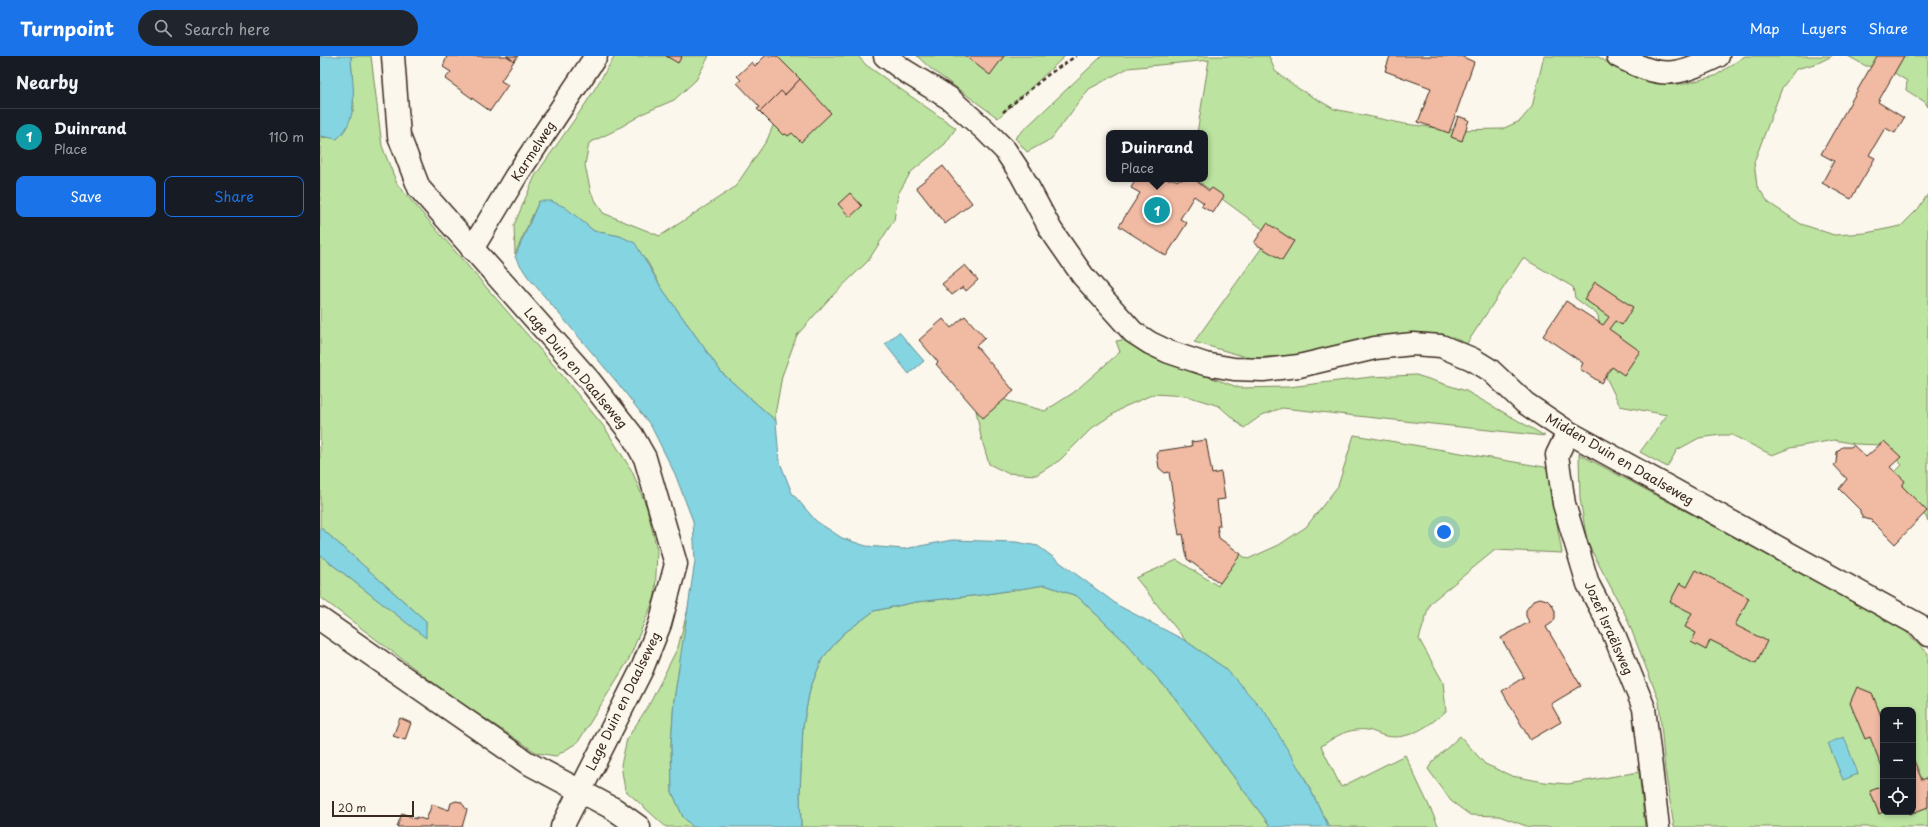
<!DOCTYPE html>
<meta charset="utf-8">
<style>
:root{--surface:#171b24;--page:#20242c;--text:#f1f3f6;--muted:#9ea1a6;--line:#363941;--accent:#1a73e8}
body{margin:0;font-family:"Playpen Sans",sans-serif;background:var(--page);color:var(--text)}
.controls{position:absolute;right:12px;bottom:12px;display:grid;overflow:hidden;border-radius:8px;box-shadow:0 2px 6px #0003}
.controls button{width:36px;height:36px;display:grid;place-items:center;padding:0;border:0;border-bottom:1px solid var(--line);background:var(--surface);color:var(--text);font:20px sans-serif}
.scale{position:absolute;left:12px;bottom:10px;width:82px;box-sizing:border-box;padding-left:4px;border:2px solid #3b2a1e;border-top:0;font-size:11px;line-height:14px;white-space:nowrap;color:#3b2a1e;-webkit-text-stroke:3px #fbf7ec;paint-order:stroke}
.you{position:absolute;left:1124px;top:476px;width:14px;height:14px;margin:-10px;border:3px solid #fff;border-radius:50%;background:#1a73e8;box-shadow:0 0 0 6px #1a73e833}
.badge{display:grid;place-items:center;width:26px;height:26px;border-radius:50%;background:var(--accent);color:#fff;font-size:13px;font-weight:700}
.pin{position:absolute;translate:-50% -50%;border:2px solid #fff;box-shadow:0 1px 4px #0006}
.popup{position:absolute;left:786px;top:74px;width:102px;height:52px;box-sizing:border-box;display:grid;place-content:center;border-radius:8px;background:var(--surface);filter:drop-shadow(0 1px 3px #0005);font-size:13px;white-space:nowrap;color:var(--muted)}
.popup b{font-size:15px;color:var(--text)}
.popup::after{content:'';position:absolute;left:50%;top:100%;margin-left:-8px;border:8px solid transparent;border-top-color:var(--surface)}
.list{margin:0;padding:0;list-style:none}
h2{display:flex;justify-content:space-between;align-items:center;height:52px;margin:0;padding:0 16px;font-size:17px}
h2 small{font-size:13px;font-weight:400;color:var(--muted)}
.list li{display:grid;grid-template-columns:26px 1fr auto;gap:12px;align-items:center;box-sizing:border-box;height:56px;padding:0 16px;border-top:1px solid var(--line)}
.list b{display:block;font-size:15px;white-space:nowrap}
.list p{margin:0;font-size:13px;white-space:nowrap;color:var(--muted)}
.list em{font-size:13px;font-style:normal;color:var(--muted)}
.actions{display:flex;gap:8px;padding:12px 16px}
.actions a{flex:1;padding:9px 0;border:1px solid var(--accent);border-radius:8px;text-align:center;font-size:14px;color:var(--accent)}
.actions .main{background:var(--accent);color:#fff}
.icon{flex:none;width:22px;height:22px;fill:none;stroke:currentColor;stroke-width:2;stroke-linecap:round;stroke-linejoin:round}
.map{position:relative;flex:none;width:1608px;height:771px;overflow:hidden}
header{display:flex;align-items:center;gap:24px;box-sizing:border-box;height:56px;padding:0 20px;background:var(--accent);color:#fff}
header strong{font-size:19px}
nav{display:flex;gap:22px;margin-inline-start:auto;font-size:14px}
.search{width:280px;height:36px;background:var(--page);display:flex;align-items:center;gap:10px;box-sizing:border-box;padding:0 14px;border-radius:22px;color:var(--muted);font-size:15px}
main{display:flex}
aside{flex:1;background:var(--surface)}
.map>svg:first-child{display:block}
</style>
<header>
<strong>Turnpoint</strong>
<div class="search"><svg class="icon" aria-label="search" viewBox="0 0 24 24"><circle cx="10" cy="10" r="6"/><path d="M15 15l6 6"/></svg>Search here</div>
<nav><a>Map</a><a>Layers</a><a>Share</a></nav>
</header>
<main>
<aside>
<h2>Nearby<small></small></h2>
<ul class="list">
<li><span class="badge" style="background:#0f9aa8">1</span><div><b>Duinrand</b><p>Place</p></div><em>110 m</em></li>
</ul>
<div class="actions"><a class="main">Save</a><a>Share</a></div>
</aside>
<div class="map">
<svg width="1608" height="771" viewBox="0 0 1608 771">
<rect width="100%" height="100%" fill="#fbf7ec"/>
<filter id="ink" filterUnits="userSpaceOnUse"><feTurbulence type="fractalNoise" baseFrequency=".025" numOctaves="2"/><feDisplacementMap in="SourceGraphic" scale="8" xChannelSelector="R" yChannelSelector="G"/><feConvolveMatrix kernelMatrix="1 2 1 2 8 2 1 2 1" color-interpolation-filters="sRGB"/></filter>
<g filter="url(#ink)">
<g fill="#bce4a0" stroke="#7c875f" fill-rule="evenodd">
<polygon points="31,0 51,0 62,90 77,128 237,313 285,372 312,415 327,452 337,494 335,541 308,605 258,686 236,700 217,697 131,640 0,541 0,499 105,581 106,565 0,471 0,80 5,82 34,54"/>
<polygon points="295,0 389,0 376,24 354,44 326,56 294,75 269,87 265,109 271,137 283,157 340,180 415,131 447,84 455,65 456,0 538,0 546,9 636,72 625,88 591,116 578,138 574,164 548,205 509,243 477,279 462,320 455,359 456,365 402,317 341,231 327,205 300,180 274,175 261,165 219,145 195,198 194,169 215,120 266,47"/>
<polygon points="597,0 745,0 678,62 611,13"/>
<polygon points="782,0 949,0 955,15 979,33 1014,53 1085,68 1134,74 1182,73 1200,65 1212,51 1224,0 1277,0 1293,10 1334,26 1364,28 1395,20 1425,0 1512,0 1498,7 1476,13 1462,32 1434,106 1437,130 1449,147 1481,168 1514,179 1546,177 1581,170 1598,153 1608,138 1608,465 1606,461 1569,422 1582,409 1564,389 1535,388 1514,384 1470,392 1452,399 1412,379 1401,379 1379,382 1357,394 1347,411 1320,396 1347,359 1300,350 1285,319 1278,259 1255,242 1253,231 1203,202 1136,304 1097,293 930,302 874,286 951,179 875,123 885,123 885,77 877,77 889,4 808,12 769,33 731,83 707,96 695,82"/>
<polygon points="1528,0 1608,0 1608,51 1605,46 1586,34 1587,25 1565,11 1546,10"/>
<polygon points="809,283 839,303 920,332 969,331 1051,321 1096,319 1146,335 1225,380 962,352 942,359 924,372 899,350 867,340 834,338 804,351 772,372 740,404 716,419 687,417 669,408 661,381 656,354 671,338 688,345 725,355 753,337 800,296 796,285"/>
<path d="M1034,379L1230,412L1235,456L1242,497L1175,494L1110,547L1099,583L1123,626L1126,655C1110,669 1089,685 1066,680C1054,677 1050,672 1036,674C1023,675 1012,683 1001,690L1021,731L1085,699L1119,771H1009L984,721L906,613L866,585L816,522L857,504L898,530L916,496L928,503L959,489L986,471L1018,430Z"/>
<path d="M1259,398L1579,569L1608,597V771H1354L1345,714L1339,645L1306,560L1267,486L1260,442ZM1563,654H1593V756H1563Z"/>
<polygon points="725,529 757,540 803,584 854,641 951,771 481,771 480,736 483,670 490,633 502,603 523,578 554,555 596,546 661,539"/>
<polygon points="370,545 354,644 351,688 352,735 363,761 373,771 346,771 305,734 301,709 307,683 330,647 358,591"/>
<polygon points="1140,680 1165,708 1192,720 1224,726 1248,728 1319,716 1325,771 1209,771 1179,760 1150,759 1131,745 1108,713 1113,705"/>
</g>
<g fill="#85d4e2" stroke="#679094">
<path d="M0,0H31C32,29 41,62 17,83L0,80Z"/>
<polygon points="219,145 231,145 245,151 274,175 300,180 315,187 341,231 402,317 456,365 459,404 472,437 496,465 522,482 546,490 584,493 632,484 696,486 718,490 799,550 866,585 906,613 945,656 984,721 1009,771 951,771 854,641 803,584 757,540 725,529 661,539 596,546 554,555 523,578 502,603 490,633 483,670 480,736 481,771 373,771 363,761 352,736 351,688 354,644 375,505 373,465 355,418 331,370 296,325 208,221 195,201"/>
<polygon points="579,276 604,305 589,318 565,288"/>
<polygon points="0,471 106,565 106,582 0,499"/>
<polygon points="1524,681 1538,718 1523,724 1508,687"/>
</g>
<g fill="#f0baa3" stroke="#3b2a1e">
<polygon points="127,0 187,0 194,5 181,25 188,29 170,55 125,23 131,16 123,11"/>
<polygon points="187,0 198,0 194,5"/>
<polygon points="346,0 362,0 358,7"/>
<polygon points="445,0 457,0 480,23 465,39 461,35 440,56 437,53 440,51 417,27 421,24 417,20 432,6 435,10"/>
<polygon points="645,0 684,0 670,19"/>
<polygon points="1070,0 1141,0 1154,6 1129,77 1098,66 1111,32 1065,15"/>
<polygon points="1557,0 1584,0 1558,46 1584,62 1575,77 1565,72 1549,99 1555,102 1531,143 1502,127 1514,105 1501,98"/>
<polygon points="480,23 511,57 481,86 472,77 468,80 466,78 463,79 440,56 461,35 465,39"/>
<polygon points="1138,60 1149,64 1142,85 1131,81"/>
<polygon points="623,110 652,147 625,168 596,131"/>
<polygon points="816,123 854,123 857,125 858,123 874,123 889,135 892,132 904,140 893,157 881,150 884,147 874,140 860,163 867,167 846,200 799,170 820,137 811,132"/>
<polygon points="530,137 542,150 530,161 518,148"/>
<polygon points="947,167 974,185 962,204 934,187"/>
<polygon points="645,209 658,224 646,235 643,231 632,239 622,228"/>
<polygon points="1275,226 1313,251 1302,269 1295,265 1289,273 1320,295 1304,319 1292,311 1281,327 1260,313 1263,307 1223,280 1246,245 1283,269 1289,261 1264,243"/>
<polygon points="645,260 665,282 656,290 694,335 663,362 616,308 618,306 599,284 623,263 631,272"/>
<polygon points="886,384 892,418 901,416 905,443 897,444 900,470 897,470 899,482 921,498 900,527 867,503 863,478 859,479 849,416 845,417 839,412 837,399 839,395 872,390 871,386"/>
<polygon points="1564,385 1581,401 1570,411 1585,425 1582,430 1607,455 1575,488 1551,464 1543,462 1540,456 1540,454 1519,433 1527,423 1514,409 1516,407 1517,396 1522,391 1531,391 1533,389 1546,401"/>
<polygon points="1376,514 1429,542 1415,569 1447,585 1436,607 1390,584 1386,594 1371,586 1376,577 1365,571 1372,557 1362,552 1360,552 1350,546 1360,527 1367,531"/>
<polygon points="1220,542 1227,544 1232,549 1235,555 1235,562 1232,567 1226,571 1261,630 1231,648 1241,666 1210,684 1182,635 1204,621 1181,582 1209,566 1206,560 1206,554 1214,544"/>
<polygon points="1537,631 1552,637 1563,665 1563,714 1550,681 1545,683 1530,647"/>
<polygon points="80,662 91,667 85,684 73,680"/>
<polygon points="1593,702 1602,724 1606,722 1608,726 1608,751 1590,758 1589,756 1593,756"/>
<polygon points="1563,730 1563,756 1559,758 1550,735"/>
<polygon points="136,745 141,746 147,754 142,771 77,771 82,757 96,763 96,761 106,764 112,748 129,754 131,747"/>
</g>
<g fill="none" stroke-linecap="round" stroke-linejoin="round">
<defs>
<g id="minor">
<polyline points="73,0 79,80 99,132 269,324 312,379 325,402 356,508 340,568 322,613 242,771"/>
<polyline points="565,0 585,15 629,42 665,74 685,94 701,118 731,174 763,220 813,276 830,287 849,296 885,308 914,313 943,314 979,310 1055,292 1093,288 1121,290 1152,303 1170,314 1205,347 1248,376 1599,569 1608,579"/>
<path d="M1298,0C1342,23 1354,21 1398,0"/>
<polyline points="152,193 196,120 276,0"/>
<polyline points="1248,376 1237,399 1244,448 1268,528 1293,576 1324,652 1338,771"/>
<polyline points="0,563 206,706 294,753 319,771"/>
</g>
</defs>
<use href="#minor" stroke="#3b2a1e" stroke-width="25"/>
<polyline stroke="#3b2a1e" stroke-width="2.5" stroke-dasharray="4 3" stroke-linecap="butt" points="683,56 729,18 756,0"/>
<use href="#minor" stroke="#fbf7ec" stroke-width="22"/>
</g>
</g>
<g text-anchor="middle" stroke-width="4" stroke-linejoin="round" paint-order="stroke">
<g font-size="13" fill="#3b2a1e" stroke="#fbf7ec">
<text transform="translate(213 95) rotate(-57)" y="5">Karmelweg</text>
<text transform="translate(256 312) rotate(50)" y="5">Lage Duin en Daalseweg</text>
<text transform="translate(1300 403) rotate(30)" y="5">Midden Duin en Daalseweg</text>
<text transform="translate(1289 572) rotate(66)" y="5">Jozef Israëlsweg</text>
<text transform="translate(303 645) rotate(-64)" y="5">Lage Duin en Daalseweg</text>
</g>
</g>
</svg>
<div class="controls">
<button>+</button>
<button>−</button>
<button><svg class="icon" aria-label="locate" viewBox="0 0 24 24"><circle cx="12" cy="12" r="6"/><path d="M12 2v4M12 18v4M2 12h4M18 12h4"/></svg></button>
</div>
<div class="scale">20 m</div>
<div class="you"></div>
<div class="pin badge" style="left:837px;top:154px;background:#0f9aa8">1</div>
<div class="popup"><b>Duinrand</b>Place</div>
</div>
</main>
